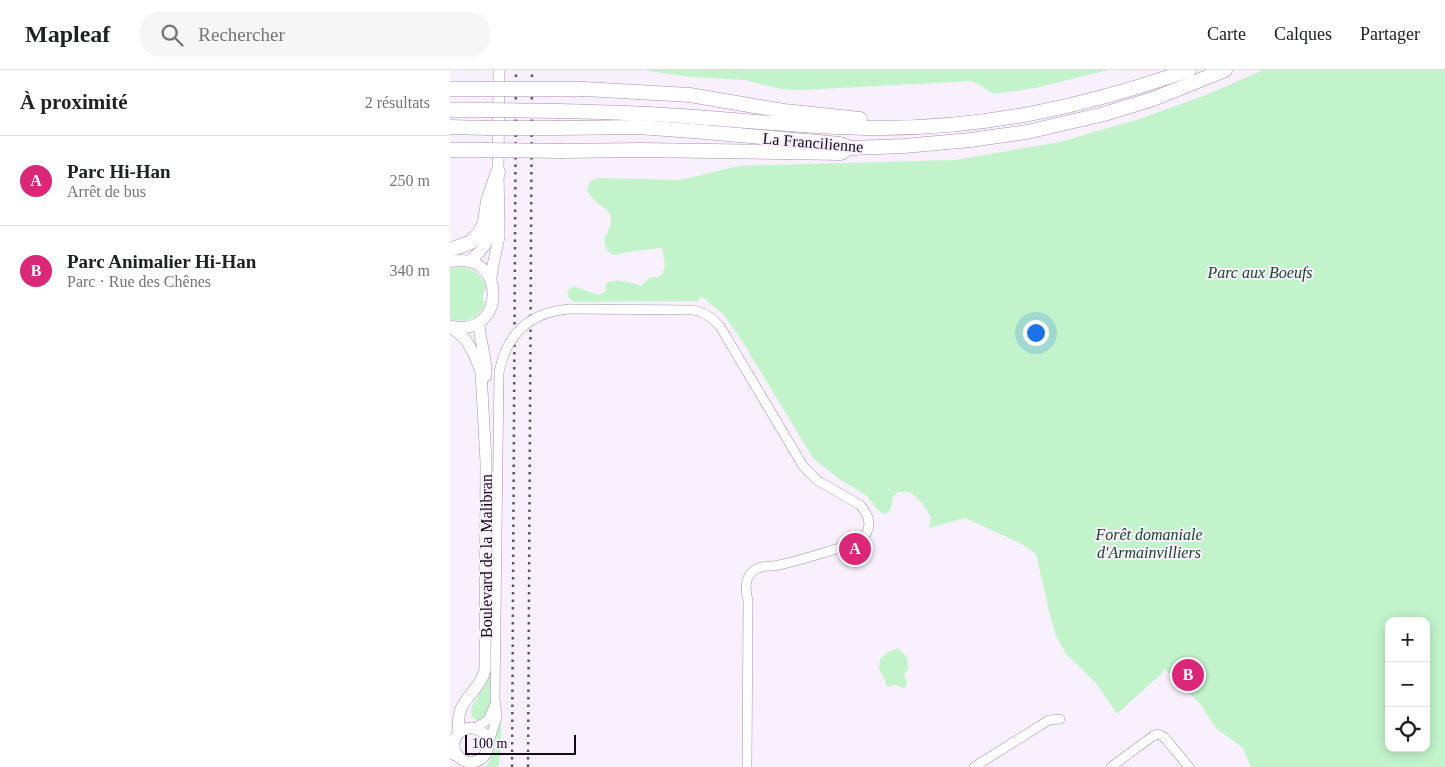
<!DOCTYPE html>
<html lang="fr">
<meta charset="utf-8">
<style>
:root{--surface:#fff;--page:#f6f6f6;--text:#202124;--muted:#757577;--line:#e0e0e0;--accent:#db2777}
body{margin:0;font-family:Georgia,serif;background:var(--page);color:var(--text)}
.controls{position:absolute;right:15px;bottom:15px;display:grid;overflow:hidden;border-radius:10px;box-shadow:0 2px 12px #0003}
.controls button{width:45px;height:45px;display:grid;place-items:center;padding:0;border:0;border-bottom:1px solid var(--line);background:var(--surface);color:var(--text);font:25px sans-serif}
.scale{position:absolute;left:15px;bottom:12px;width:111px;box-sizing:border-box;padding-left:5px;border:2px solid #130c16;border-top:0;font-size:14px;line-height:18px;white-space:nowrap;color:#130c16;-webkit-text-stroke:4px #f9f0fd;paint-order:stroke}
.you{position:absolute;left:585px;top:262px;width:18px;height:18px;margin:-12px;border:4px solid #fff;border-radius:50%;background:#1a73e8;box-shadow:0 0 0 8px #1a73e833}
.badge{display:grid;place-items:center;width:32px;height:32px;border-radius:50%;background:var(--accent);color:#fff;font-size:16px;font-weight:700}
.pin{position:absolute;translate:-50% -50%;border:2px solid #fff;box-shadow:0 1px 5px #0006}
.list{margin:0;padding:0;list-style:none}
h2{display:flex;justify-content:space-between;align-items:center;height:65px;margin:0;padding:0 20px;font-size:21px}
h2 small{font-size:16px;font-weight:400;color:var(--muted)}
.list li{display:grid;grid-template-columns:32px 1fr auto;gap:15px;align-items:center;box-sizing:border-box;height:90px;padding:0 20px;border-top:1px solid var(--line)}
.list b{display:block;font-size:19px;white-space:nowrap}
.list p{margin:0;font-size:16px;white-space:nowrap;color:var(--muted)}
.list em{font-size:16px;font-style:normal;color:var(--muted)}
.icon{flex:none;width:28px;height:28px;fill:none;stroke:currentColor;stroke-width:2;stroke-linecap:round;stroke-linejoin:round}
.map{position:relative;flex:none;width:995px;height:697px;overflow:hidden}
header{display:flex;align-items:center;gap:30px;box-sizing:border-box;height:70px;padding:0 25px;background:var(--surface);border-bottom:1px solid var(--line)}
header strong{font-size:24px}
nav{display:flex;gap:28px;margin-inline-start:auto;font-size:18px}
.search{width:350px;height:45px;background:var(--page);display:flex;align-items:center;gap:12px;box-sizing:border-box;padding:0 18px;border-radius:20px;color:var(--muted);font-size:19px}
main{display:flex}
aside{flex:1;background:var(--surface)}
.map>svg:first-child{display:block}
</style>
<header>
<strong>Mapleaf</strong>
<div class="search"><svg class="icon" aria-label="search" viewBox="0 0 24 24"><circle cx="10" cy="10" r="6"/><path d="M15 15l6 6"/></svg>Rechercher</div>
<nav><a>Carte</a><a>Calques</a><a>Partager</a></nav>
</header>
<main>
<aside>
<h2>À proximité<small>2 résultats</small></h2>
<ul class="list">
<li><span class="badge">A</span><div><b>Parc Hi-Han</b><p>Arrêt de bus</p></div><em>250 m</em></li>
<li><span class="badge">B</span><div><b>Parc Animalier Hi-Han</b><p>Parc · Rue des Chênes</p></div><em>340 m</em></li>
</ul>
</aside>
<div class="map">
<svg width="995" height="697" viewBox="0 0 995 697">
<rect width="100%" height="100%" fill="#f9f0fd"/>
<g fill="#c2f3cb" fill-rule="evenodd">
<polygon points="197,0 658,0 585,18 544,24 522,11 354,20 330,19 295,10 243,7 197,1"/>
<path d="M813,0H995V697H801L793,678L766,658L748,631L731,616L715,599L711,604L667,644L646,613L616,584L606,566L601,549L586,484L570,473L515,448L479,458L481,447L472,433L460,422H449L443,426C441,434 443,443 433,444L427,439L417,426L389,409L363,388L292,271L274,245L250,225V228L248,231L124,232L120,229L117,222L123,216L148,225L155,222L156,213C169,208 179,212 191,216L199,208L209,207L213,203L215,195L212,178L192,180L163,185L156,179L154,169C174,133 146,143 137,119L140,112L147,108L230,110L288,96L505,90L610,72L689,49L756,25ZM939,551H976V678H939Z"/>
<path d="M10,197C24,198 33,206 37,219L34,220L33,231L36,232C30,248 17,254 0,249V199Z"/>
<polygon points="448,578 457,587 458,599 454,605 455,608 457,611 457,615 454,618 445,615 437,617 434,608 429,599 430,589 438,582"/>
<path d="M39,595H41V634H39C38,643 35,649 26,650L22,647L21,640L22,636L29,625L28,624Z"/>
<polygon points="49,649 51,650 51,679 49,695 46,697 36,697 44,681 44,667"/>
</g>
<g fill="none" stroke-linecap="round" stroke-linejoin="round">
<defs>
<g id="minor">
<path d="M119,239L243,240C256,243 263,248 271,258L353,396L367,410L410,435C422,448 422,461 409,472C383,480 356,489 329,495C322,497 313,495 306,499C294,506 295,519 298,531L297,697"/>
<polyline points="25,658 38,650 44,636"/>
<polyline points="0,670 6,667"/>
<polyline points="39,672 47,647 45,628 49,302"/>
<polyline points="0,684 8,687"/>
<polyline points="524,697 599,650 610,649"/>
<polyline points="661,697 703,666 708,664 714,667 739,697"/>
</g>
<g id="major">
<path d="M19,191C36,179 41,167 44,146"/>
<path d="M0,192C57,178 58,270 0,256"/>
<polyline points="41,209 42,200 49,167 49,151 48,102 49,0"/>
<path d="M29,252C29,270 37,287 36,306"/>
<path d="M0,256L16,270L24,284L31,302L36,392L35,600C32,614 20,623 13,635C8,643 8,654 8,663"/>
<circle cx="21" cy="675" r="17"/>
</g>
<g id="highway">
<polyline points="0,19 37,19"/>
<polyline points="134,19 240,25 334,41 410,49"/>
<polyline points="0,40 36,40"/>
<path d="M108,41C153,42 198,43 244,47C304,51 364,58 425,58C534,59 637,36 739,0"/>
<polyline points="0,57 37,58"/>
<polyline points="108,58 188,57 243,61 390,74 401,78 454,76 520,70 577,62 654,44 703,29 775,0"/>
<polyline points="0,80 35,80"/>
<polyline points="111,81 190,80 391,83 393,82"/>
<polyline points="0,180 21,172 30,163 35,152 38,131 48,102"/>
</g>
</defs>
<use href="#minor" stroke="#a490ae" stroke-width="10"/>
<use href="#major" stroke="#a490ae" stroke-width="12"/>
<use href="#highway" stroke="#a490ae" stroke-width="15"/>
<use href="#minor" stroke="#fff" stroke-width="9"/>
<use href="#major" stroke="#fff" stroke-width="11"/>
<use href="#highway" stroke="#fff" stroke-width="14"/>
<g stroke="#5c545f" stroke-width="2.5" stroke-dasharray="2.5 5" stroke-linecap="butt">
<polyline points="62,697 66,0"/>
<polyline points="78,697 82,0"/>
</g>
<defs>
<path id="minor-bridge" d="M49,302C57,263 80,242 119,239"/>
<g id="highway-bridge">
<polyline points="37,19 134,19"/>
<polyline points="36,40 108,41"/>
<polyline points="37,58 108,58"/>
<polyline points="35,80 111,81"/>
</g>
</defs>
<use href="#minor-bridge" stroke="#a490ae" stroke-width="10" stroke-linecap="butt"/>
<use href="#highway-bridge" stroke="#a490ae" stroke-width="15" stroke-linecap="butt"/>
<use href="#minor-bridge" stroke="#fff" stroke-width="9"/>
<use href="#highway-bridge" stroke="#fff" stroke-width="14"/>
</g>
<g text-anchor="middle" stroke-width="4" stroke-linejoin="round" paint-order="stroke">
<g font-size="16" fill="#130c16" stroke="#f9f0fd">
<text transform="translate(363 72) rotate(5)" y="6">La Francilienne</text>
<text transform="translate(36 486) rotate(-90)" y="6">Boulevard de la Malibran</text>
</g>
<g font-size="16" font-style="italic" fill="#174725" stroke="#f9f0fd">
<text x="810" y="208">Parc aux Boeufs</text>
<text x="699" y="470">Forêt domaniale<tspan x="699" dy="18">d'Armainvilliers</tspan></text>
</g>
</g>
</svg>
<div class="controls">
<button>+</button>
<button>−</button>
<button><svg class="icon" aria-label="locate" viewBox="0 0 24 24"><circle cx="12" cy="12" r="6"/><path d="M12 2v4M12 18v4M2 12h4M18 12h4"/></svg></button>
</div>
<div class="scale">100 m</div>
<div class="you"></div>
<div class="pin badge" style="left:405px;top:479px">A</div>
<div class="pin badge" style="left:738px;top:605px">B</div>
</div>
</main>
